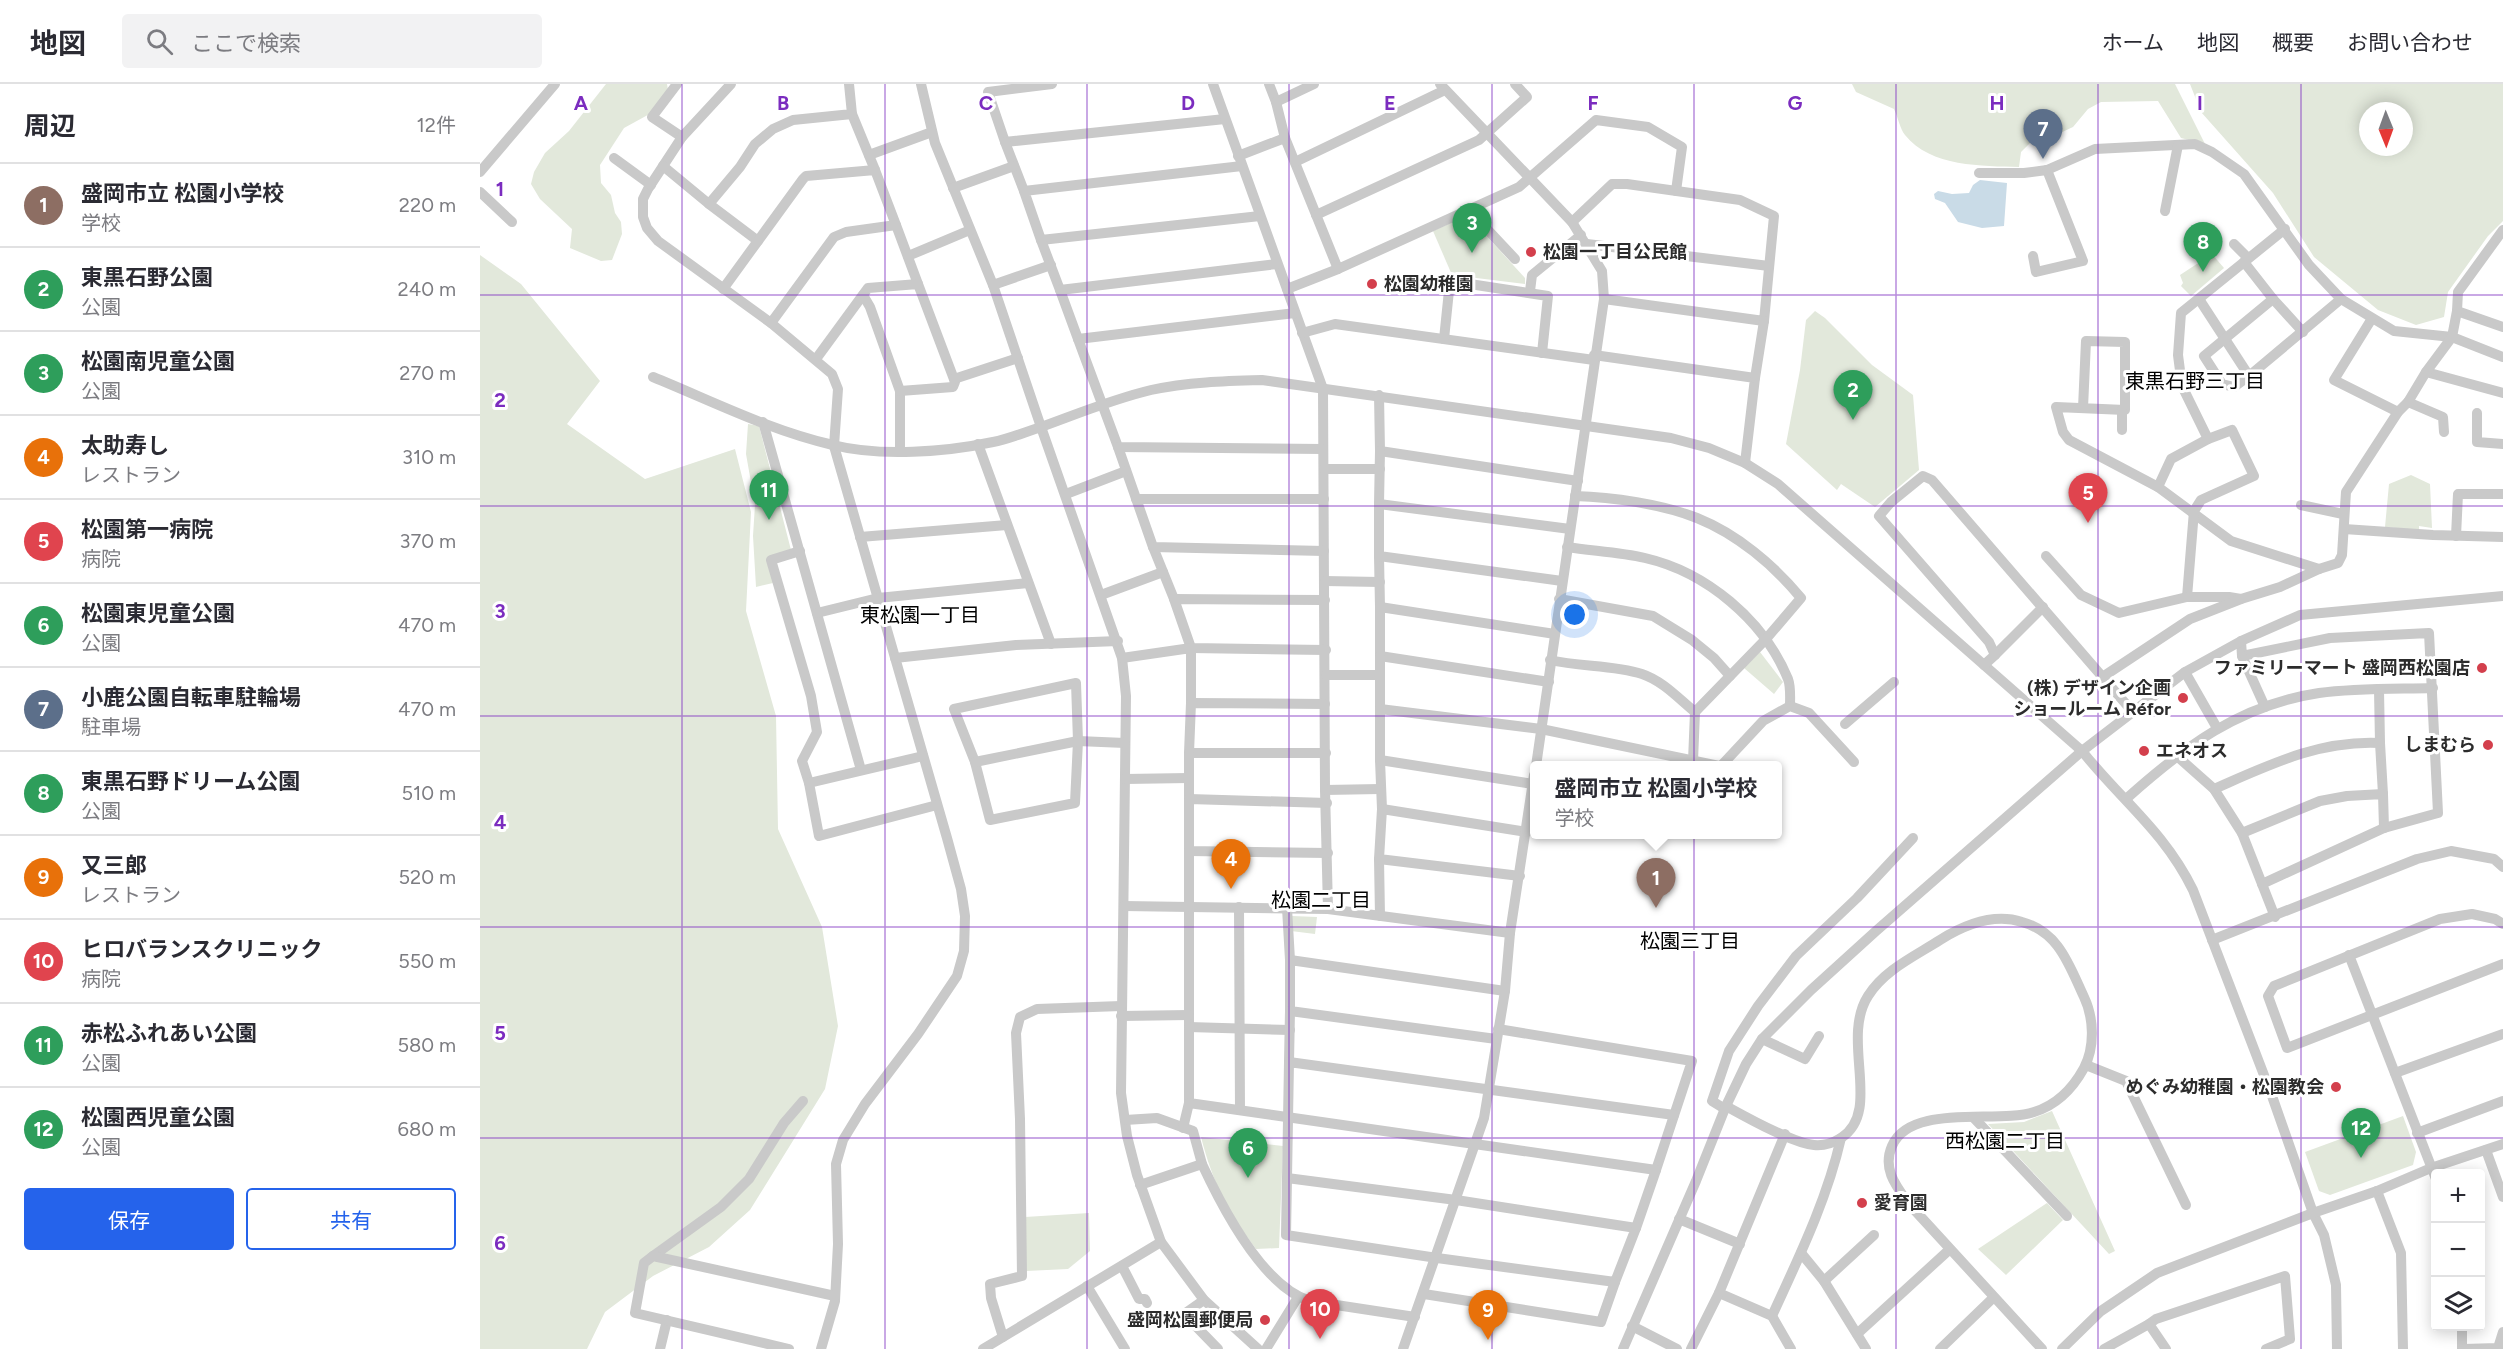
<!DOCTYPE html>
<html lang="ja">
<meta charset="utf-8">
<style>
:root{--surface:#fff;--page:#f2f2f3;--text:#2b2b33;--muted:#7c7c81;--line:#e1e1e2;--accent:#2563eb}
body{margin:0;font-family:Figtree,"Noto Sans JP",sans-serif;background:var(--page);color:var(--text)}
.controls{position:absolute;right:18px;bottom:18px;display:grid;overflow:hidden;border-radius:6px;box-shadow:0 3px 15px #0003}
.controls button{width:54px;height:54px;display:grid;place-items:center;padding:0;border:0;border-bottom:2px solid var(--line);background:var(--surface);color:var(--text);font:30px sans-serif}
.compass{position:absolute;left:1879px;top:18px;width:54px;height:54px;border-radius:50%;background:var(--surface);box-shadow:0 3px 15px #0003;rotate:179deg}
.you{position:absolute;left:1095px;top:531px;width:21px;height:21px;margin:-15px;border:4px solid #fff;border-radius:50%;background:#1a73e8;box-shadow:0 0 0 9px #1a73e833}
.badge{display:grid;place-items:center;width:39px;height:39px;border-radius:50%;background:var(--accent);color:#fff;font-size:20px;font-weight:700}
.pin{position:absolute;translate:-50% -50px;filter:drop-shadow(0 2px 3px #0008)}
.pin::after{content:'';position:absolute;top:32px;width:21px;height:18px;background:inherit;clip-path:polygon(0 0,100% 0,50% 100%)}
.popup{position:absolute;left:1050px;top:677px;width:252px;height:78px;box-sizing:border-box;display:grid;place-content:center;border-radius:6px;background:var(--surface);filter:drop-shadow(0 2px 4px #0005);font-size:20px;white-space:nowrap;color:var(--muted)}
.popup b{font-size:22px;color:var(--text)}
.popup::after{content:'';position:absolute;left:50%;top:100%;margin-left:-12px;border:12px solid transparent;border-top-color:var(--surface)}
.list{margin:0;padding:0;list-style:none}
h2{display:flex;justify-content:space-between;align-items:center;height:78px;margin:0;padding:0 24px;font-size:26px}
h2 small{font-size:20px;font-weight:400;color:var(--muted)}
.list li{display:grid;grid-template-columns:39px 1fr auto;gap:18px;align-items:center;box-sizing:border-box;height:84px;padding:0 24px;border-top:2px solid var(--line)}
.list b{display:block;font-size:22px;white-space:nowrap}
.list p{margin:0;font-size:20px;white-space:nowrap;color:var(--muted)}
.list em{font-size:20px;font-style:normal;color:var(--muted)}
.actions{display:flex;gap:12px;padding:18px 24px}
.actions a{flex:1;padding:14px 0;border:2px solid var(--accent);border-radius:6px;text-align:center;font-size:21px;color:var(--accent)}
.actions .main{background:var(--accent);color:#fff}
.icon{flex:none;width:33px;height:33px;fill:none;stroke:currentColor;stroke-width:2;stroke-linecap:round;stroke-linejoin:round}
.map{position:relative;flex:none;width:2023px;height:1265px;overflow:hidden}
header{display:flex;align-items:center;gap:36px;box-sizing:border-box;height:84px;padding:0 30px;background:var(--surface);border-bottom:2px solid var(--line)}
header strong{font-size:28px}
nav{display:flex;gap:33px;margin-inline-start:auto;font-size:21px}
.search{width:420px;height:54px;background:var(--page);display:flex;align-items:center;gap:15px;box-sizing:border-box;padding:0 21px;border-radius:6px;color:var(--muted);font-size:22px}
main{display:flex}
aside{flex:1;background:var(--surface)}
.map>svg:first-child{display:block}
</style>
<header>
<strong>地図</strong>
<div class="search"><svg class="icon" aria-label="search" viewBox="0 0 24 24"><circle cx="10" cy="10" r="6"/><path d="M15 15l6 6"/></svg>ここで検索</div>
<nav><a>ホーム</a><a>地図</a><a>概要</a><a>お問い合わせ</a></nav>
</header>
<main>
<aside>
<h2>周辺<small>12件</small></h2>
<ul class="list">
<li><span class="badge" style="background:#8d6e63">1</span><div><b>盛岡市立 松園小学校</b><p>学校</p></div><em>220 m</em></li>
<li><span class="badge" style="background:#2e9e5b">2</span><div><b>東黒石野公園</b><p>公園</p></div><em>240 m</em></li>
<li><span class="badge" style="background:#2e9e5b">3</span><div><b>松園南児童公園</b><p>公園</p></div><em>270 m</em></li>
<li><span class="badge" style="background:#e8710a">4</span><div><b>太助寿し</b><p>レストラン</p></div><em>310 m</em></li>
<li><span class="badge" style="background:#e0444e">5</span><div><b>松園第一病院</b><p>病院</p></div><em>370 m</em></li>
<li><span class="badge" style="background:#2e9e5b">6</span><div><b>松園東児童公園</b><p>公園</p></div><em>470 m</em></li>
<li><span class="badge" style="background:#5c6f8a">7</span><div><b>小鹿公園自転車駐輪場</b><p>駐車場</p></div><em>470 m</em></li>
<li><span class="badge" style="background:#2e9e5b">8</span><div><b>東黒石野ドリーム公園</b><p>公園</p></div><em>510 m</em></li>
<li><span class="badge" style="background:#e8710a">9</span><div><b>又三郎</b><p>レストラン</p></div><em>520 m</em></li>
<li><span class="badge" style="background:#e0444e">10</span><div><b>ヒロバランスクリニック</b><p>病院</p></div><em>550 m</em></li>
<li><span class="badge" style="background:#2e9e5b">11</span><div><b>赤松ふれあい公園</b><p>公園</p></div><em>580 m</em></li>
<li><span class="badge" style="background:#2e9e5b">12</span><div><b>松園西児童公園</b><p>公園</p></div><em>680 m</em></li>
</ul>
<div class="actions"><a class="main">保存</a><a>共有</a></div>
</aside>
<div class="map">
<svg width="2023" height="1265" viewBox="0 0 2023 1265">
<rect width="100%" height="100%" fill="#fff"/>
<g fill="#e2e8db" fill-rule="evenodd">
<polygon points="126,0 187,0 188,6 175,27 144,44 120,81 121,99 131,111 135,129 141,138 142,150 132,176 121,177 90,164 92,145 60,115 51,100 54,88 65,69 89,47"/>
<path d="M1372,0H1695L1725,60L1701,54L1678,17L1621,18L1608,25L1593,43L1563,57L1551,58L1541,68L1539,83C1503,82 1450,83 1425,51C1420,45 1418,33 1414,25L1376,8Z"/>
<path d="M1710,0H2023V137L2008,152L1968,208L1964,233L1936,241L1898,226L1834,173L1793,109L1721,28ZM1888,27H1924V63H1888Z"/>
<polygon points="984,133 990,134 1045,194 1045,200 972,191 953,147"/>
<polygon points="1732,170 1744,184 1711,212 1701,202 1703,199 1700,191"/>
<polygon points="0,171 41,200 120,297 87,340 165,395 255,365 271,428 266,527 296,632 298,745 342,843 358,942 345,1005 270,1126 229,1163 173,1192 125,1228 107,1265 0,1265"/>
<polygon points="1335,227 1345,234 1392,281 1433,311 1439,386 1395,423 1361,400 1357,406 1306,360 1320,286 1326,236"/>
<polygon points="268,340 279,342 311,466 289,472 293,499 276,503 273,452 275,421 266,370"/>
<polygon points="1931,391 1950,400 1952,444 1939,442 1939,446 1905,443 1909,400"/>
<polygon points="1280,568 1303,598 1294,610 1264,584"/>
<polygon points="812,832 837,833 835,850 811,847"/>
<polygon points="1572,1027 1635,1167 1629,1170 1508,1040 1544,1038"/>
<polygon points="1923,1032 1936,1068 1933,1081 1850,1111 1839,1107 1825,1068"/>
<path d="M721,1053L803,1062L799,1164L776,1165C747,1127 733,1099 721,1053Z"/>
<polygon points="1567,1119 1583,1136 1526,1191 1498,1165"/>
<polygon points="609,1129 610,1167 588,1185 546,1187 545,1133"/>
</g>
<polygon fill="#c9dbe7" points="1500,96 1527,99 1524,142 1502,144 1478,138 1465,119 1455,115 1454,110 1458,107 1472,110 1489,109 1493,101"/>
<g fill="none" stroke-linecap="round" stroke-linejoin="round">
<g stroke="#c9c9c9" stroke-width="10">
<polyline points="197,0 172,33 202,53"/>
<polyline points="251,0 202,53 168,105 163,115 163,133 167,144 178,157 291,239 352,290 358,305 354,362 467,754 481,805 485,832 484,867 477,892 438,950 385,1020 363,1056 356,1080 358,1160 355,1217 341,1265"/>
<path d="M441,0L455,59L513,201L561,343C597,330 633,315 671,306C707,298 745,297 782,296L1191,354L1229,364L1265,379L1298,400L1602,667C1641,716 1684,747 1713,806L1792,1012L1833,1129L1844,1151L1856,1201L1857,1265"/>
<polyline points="572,0 508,8 525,58 745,35"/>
<polyline points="733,0 843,305 845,706 848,825"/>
<polyline points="789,0 796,18 834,0"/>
<polyline points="960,0 1092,138 1122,187 1124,215 1056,682"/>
<polyline points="372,30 395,86"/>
<polyline points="805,54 858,185 1039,103 1116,36 1168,43 1202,63 1196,107"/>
<polyline points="525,58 544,107"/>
<polyline points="389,71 452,48"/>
<polyline points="758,72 805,54 796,18"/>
<polyline points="134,74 171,101"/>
<polyline points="815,78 965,6"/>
<polyline points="183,82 229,120 260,83 275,60 293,45 313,36 372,30 369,0"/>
<polyline points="762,82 544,107 561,156 780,132"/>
<polyline points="0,88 75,0"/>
<polyline points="1499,89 1544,89 1567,86 1615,65 1715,60 1732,68 1764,90 1829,181 1861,215 1914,247 1972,253 2023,273"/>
<polyline points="473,104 534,82"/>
<polyline points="0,108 32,138"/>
<polyline points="229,120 278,157"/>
<polyline points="989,126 1035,175"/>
<polyline points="1685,127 1698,61"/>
<polyline points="836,131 999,56 1047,13 1035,0"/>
<polyline points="1092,138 1132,100 1147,100 1260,116 1294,132 1284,237 1124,215"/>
<polyline points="416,141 438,200"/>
<polyline points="561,156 580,206"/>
<polyline points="1107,160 1289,182"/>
<polyline points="1754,160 1768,174"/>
<polyline points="428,172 490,146"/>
<polyline points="1553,172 1556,188 1603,177 1567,86"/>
<polyline points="1764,178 1793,215 1823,248"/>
<polyline points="797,180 580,206 598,255 815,229"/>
<polyline points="513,201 571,181"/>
<polyline points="243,205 323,95 326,92 395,86 416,141 366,148 354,153 291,239"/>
<polyline points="807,205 858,185"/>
<polyline points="1050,207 1052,191 1101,151"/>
<polyline points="383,211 390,223 420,307 420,367"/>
<polyline points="1719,215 1769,292"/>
<polyline points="1793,215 1724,272 1742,300 1754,303 1769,292 1861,215"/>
<polyline points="1977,227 2023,243"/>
<polyline points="1891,236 1854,296 1918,328"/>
<polyline points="822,249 855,240 1114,276"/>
<polyline points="598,255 638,363 843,365"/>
<polyline points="964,255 970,197 1068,212 1062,269"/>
<polyline points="1114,271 1275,294 1265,379"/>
<polyline points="336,275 388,204 438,200 475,298 473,303 420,307"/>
<polyline points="1946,288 2023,309"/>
<path d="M173,293C232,317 291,347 353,361C400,373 466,368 513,358C529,355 545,348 561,343L642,574L646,612L641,1009L647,1052L657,1091L681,1158L724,1216L778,1265"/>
<polyline points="1275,294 1284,237"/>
<polyline points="474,295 538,274"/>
<polyline points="899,311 900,367 1098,397"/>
<polyline points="1928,318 1963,333 1964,348"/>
<polyline points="1603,324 1606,257 1645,258 1645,326 1576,323 1583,348 1589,356 1678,403 1751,457 1839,485"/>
<polyline points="1642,326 1642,346"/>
<polyline points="1997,329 1997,358 2023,360"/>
<polyline points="283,338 381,686"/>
<polyline points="1728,355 1702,302 1698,271 1701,229 1805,145"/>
<polyline points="498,360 571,560"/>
<polyline points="638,363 673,463 844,467"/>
<polyline points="844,385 900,385"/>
<polyline points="1678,403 1691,375 1728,355 1752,346 1774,392 1721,416 1714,427 1707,513"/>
<polyline points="586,410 646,387"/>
<polyline points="656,415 844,415"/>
<polyline points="899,420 900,367"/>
<polyline points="1821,421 1863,430"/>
<polyline points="1864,445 1953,451 2023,453"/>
<polyline points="1976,452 1978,410 2023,410"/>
<polyline points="380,453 527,441"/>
<polyline points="673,463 694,515"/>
<path d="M1087,463C1112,467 1140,468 1165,474C1226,488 1284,536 1308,595C1311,603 1310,614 1310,622"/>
<polyline points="320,467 291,476 331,612 337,648 322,677 329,699"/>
<polyline points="899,472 900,523"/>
<polyline points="1566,472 1601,511 1639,529 1707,513 1749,513 1761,515"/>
<polyline points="845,497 900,498"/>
<polyline points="1082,497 899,472 899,420 1090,445"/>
<polyline points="621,511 683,488"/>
<polyline points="1079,515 1173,532 1212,556 1234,574 1250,592"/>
<polyline points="845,516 694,515 711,564 846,566"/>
<polyline points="337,529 398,514 548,499"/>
<polyline points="1761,557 1762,572 1850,554 1949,549 1958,729 1904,744 1782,800"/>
<polyline points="1515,571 1563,523"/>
<polyline points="1762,572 1785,623"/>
<polyline points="415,574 536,561 638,557"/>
<polyline points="642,574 711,564 711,619"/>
<path d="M1070,576C1100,583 1133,581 1162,590C1183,597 1199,615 1215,628L1286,555L1321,514C1294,481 1257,450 1217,434C1182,420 1132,413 1095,412"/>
<polyline points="1504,581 1515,571 1509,558 1399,432 1411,418 1443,392 1452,396 1652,627"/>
<polyline points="1705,588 1737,644"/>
<polyline points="846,591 900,591"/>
<polyline points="1624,592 1710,535 1761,515 1800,503 1839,485 1858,479 1862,471 1866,408 1918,328 1928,318 1946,288 1972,253 1977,227 1978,208 2023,146"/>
<polyline points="1069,598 900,572 900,523 1075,550"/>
<polygon points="596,599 598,657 595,719 510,736 495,678 474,625"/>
<polyline points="845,620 711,619 709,669 846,669"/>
<polyline points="900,625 900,572"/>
<polyline points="1365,640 1414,598"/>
<polyline points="1900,659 1903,710"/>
<polyline points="443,672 329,699 339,752 457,721"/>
<polyline points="1698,673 1734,705 1762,749 1795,833"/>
<polyline points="900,676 902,725"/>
<polyline points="1213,677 1215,628"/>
<polyline points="495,678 598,657 645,659"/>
<polyline points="1241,682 1283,637 1310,622 1329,629 1374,678"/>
<polyline points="645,695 709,694"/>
<polyline points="1053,700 900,676 900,625 1061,645 1239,682"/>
<path d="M1734,705C1789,681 1839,656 1900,659L1899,606"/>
<polyline points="845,706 900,705"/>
<polyline points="709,715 709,669"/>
<path d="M1646,715C1704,663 1759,621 1839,609C1876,604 1915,605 1953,604"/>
<polyline points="847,719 709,715 709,767 848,769"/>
<polyline points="1762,749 1840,717 1867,712 1903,710 1904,744"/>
<polyline points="709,767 709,1019 1176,1086 1212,977 1018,945"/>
<polyline points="899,775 900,832"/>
<polyline points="1040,792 899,775 902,725 1047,748"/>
<polyline points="644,822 848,825 1030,849"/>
<polyline points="759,823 760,1026"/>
<polyline points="807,824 810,876"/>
<polyline points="2023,840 2015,835 1992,830 1960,835 1794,902 1788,912 1807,964 2023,880"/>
<polyline points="1732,856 1937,775 1971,767 2014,775 2023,783"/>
<polyline points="1869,871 1956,1095"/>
<polyline points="641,932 709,931"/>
<polyline points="709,943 810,946"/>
<polyline points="1016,955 810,927 810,876 1025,907"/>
<polyline points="1282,955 1325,975 1339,952"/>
<polyline points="809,978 810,927"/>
<polyline points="1606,981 1646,997 1706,1121"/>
<polyline points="1915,989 2023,950"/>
<path d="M1246,1022C1266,1033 1312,1059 1334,1061C1344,1062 1353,1059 1361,1054C1403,1027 1360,956 1388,912C1404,886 1435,872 1460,856C1484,841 1514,829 1542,838C1579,848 1589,881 1604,913C1614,934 1615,963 1604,984C1593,1004 1577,1021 1554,1028C1517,1040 1430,1019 1412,1062C1402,1085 1416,1102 1429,1120L1562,1265"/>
<polyline points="1245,1025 1232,1017 1249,967 1278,922 1316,872 1377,814 1433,754"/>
<polyline points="1493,1033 1587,1132"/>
<polyline points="645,1036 677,1034 713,1047 722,1080"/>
<polyline points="703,1044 709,1019"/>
<polyline points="1937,1049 2023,1017"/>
<polyline points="2006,1066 2023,1113"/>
<polygon points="807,1094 976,1116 1156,1144 1135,1198 957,1174 806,1151"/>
<polyline points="807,1094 809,978 1194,1031"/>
<path d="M660,1101L722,1080C742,1123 782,1202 830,1217L935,1233"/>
<polyline points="1897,1107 1921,1169 1923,1265"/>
<polyline points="1199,1135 1260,1160"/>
<polyline points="1156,1144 1176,1086"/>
<polyline points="1321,1169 1344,1197 1386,1265"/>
<polyline points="173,1172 241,1123 269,1095 304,1039 323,1017"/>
<polyline points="642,1182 659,1215 665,1215 667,1219"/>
<polyline points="1344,1197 1394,1151"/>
<polyline points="607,1202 645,1265"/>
<polyline points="1239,1209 1292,1232 1311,1265"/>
<polyline points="944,1210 1121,1238 1135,1198"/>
<polyline points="724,1216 704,1230 738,1265"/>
<path d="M1292,1232C1318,1175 1347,1116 1361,1054"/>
<polyline points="1669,1240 1676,1235 1805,1192 1810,1255 1786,1265"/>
<polyline points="1152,1242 1197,1265"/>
<polyline points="1982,1242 1982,1265"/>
<polyline points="1377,1250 1469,1166"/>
<polyline points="523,1253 511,1214 510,1200 542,1192 540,1035 536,949 540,933 557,925 641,922"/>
<polyline points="180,1265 187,1236"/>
<polyline points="309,1265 155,1229 164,1179 173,1172 355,1212"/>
<polyline points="503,1265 681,1158"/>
<polyline points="786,1265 818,1213"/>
<polyline points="923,1265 1004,1034 1025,907 1030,849 1054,691"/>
<polyline points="1143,1265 1216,1097 1246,1022 1266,980 1282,955 1331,906 1396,847 1602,667 1705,588 1761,557 1820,531 2023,512"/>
<polyline points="1211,1265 1239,1209 1305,1050"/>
<polyline points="1460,1265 1513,1214"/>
<polyline points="1582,1265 1621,1227 1677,1189 1833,1129 1897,1107 1951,1084 2023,1060"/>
<polyline points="1624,1265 1669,1240 1686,1265"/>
<polyline points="1983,1265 2018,1264 2023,1248"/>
</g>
</g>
<path fill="none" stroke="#7b2cbf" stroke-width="1.5" stroke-opacity="0.55" d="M202,0V1265M405,0V1265M607,0V1265M809,0V1265M1012,0V1265M1214,0V1265M1416,0V1265M1618,0V1265M1821,0V1265M0,211H2023M0,422H2023M0,632H2023M0,843H2023M0,1054H2023"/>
<g fill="#d33f4c" stroke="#fff" stroke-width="2">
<circle cx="1051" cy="168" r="6"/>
<circle cx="892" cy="200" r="6"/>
<circle cx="2002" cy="584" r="6"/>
<circle cx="1703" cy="614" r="6"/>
<circle cx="2008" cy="661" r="6"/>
<circle cx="1664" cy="667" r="6"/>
<circle cx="1856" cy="1003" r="6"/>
<circle cx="1382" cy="1119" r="6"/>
<circle cx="785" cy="1236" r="6"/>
</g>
<g text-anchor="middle" stroke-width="6" stroke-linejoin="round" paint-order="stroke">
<g font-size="18" font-weight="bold" fill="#2c2c2c" stroke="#fff" text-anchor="end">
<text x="1063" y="174" text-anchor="start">松園一丁目公民館</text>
<text x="904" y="206" text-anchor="start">松園幼稚園</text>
<text x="1990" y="590">ファミリーマート 盛岡西松園店</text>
<text x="1691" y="610">(株) デザイン企画<tspan x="1691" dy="21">ショールーム Réfor</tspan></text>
<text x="1996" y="667">しまむら</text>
<text x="1676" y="673" text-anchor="start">エネオス</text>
<text x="1844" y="1009">めぐみ幼稚園・松園教会</text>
<text x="1394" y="1125" text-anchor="start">愛育園</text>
<text x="773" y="1242">盛岡松園郵便局</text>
</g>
<g font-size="20" fill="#000" stroke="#fff">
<text x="1715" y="304">東黒石野三丁目</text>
<text x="440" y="538">東松園一丁目</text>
<text x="841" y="823">松園二丁目</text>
<text x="1210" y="864">松園三丁目</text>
<text x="1525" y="1064">西松園二丁目</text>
</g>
</g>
<g font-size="20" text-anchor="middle" font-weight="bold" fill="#7b2cbf" stroke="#fff" stroke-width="6" stroke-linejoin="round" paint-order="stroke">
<text x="101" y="26">A</text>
<text x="303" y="26">B</text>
<text x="506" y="26">C</text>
<text x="708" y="26">D</text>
<text x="910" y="26">E</text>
<text x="1113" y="26">F</text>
<text x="1315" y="26">G</text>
<text x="1517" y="26">H</text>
<text x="1720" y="26">I</text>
<text x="20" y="112">1</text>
<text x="20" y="323">2</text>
<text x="20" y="534">3</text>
<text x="20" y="745">4</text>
<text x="20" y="956">5</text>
<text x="20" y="1166">6</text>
</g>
</svg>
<div class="controls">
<button>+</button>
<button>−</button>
<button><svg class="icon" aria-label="layers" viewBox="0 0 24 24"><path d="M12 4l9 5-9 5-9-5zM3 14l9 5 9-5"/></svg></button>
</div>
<svg class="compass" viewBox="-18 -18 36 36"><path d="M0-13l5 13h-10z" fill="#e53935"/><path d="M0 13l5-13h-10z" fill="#7c7c81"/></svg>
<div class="you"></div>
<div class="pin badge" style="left:1176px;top:824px;background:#8d6e63">1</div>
<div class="popup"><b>盛岡市立 松園小学校</b>学校</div>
<div class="pin badge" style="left:1373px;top:336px;background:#2e9e5b">2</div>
<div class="pin badge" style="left:992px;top:169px;background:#2e9e5b">3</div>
<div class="pin badge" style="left:751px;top:805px;background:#e8710a">4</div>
<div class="pin badge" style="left:1608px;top:439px;background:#e0444e">5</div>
<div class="pin badge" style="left:768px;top:1094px;background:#2e9e5b">6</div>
<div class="pin badge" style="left:1563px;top:75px;background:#5c6f8a">7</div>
<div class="pin badge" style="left:1723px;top:188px;background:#2e9e5b">8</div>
<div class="pin badge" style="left:1008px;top:1256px;background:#e8710a">9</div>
<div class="pin badge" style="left:840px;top:1255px;background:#e0444e">10</div>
<div class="pin badge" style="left:289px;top:436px;background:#2e9e5b">11</div>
<div class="pin badge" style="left:1881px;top:1074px;background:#2e9e5b">12</div>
</div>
</main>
